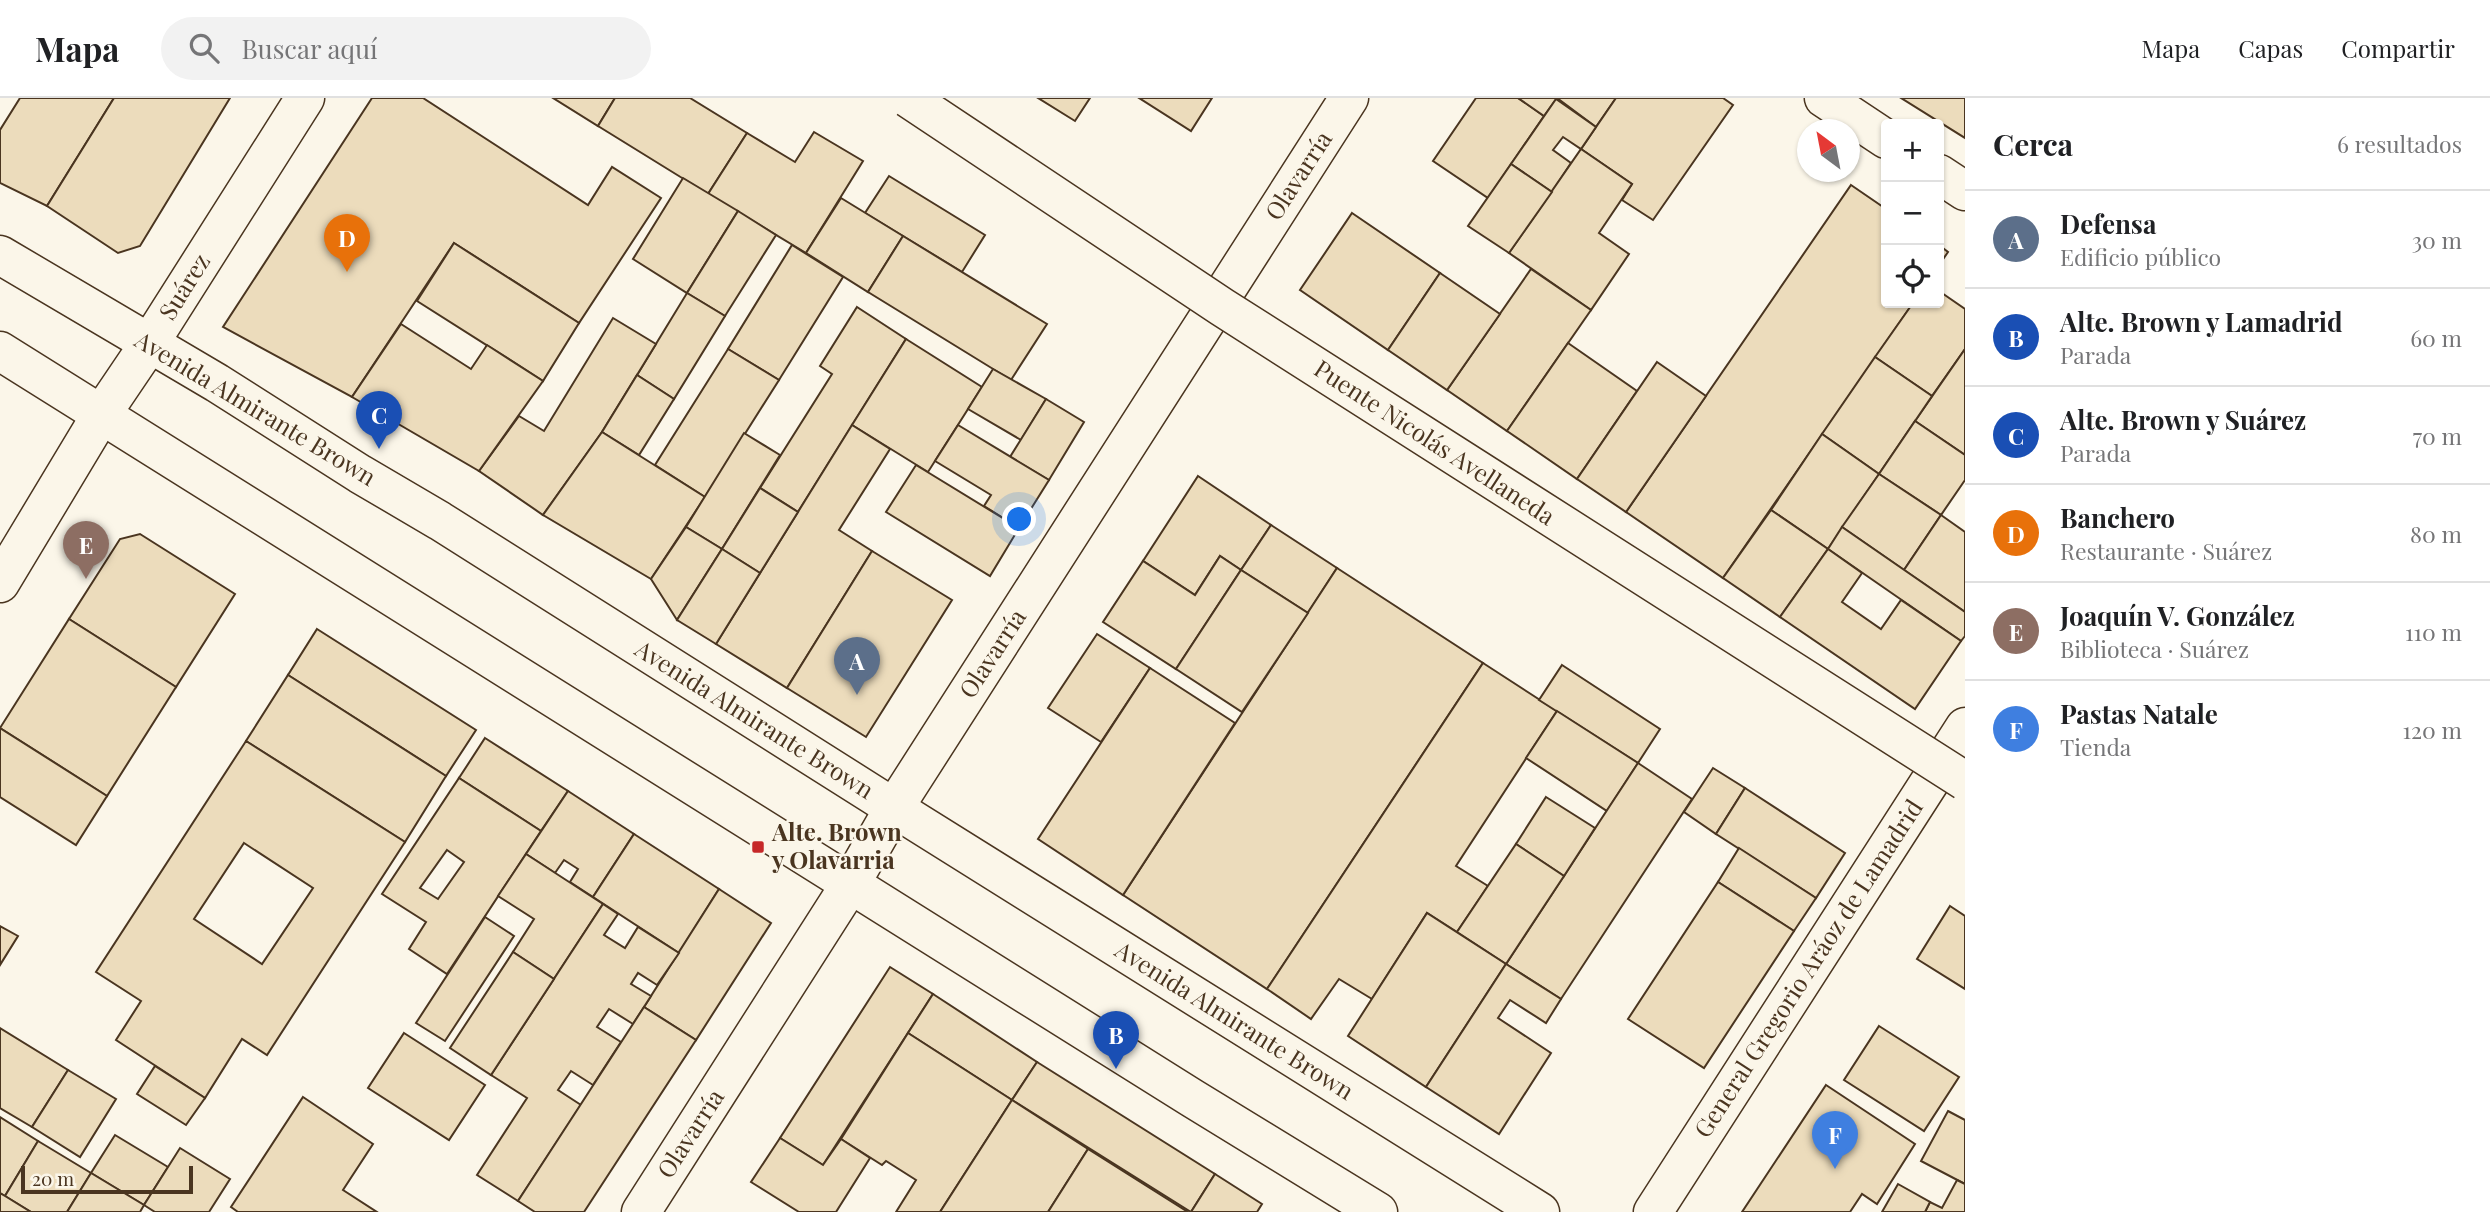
<!DOCTYPE html>
<html lang="es">
<meta charset="utf-8">
<style>
:root{--surface:#fff;--page:#f2f2f2;--text:#202124;--muted:#757577;--line:#e0e0e0;--accent:#0b8043}
body{margin:0;font-family:"Playfair Display",serif;background:var(--page);color:var(--text)}
.controls{position:absolute;right:21px;top:21px;display:grid;overflow:hidden;border-radius:7px;box-shadow:0 2px 5px #0004}
.controls button{width:63px;height:63px;display:grid;place-items:center;padding:0;border:0;border-bottom:2px solid var(--line);background:var(--surface);color:var(--text);font:35px sans-serif}
.compass{position:absolute;left:1797px;top:21px;width:63px;height:63px;border-radius:50%;background:var(--surface);box-shadow:0 2px 5px #0004;rotate:328deg}
.scale{position:absolute;left:21px;bottom:18px;width:172px;box-sizing:border-box;padding-left:7px;border:4px solid #4a3520;border-top:0;font-size:19px;line-height:24px;white-space:nowrap;color:#4a3520;-webkit-text-stroke:5px #fbf6e9;paint-order:stroke}
.you{position:absolute;left:1020px;top:422px;width:24px;height:24px;margin:-18px;border:5px solid #fff;border-radius:50%;background:#1a73e8;box-shadow:0 0 0 10px #1a73e833}
.badge{display:grid;place-items:center;width:46px;height:46px;border-radius:50%;background:var(--accent);color:#fff;font-size:23px;font-weight:700}
.pin{position:absolute;translate:-50% -58px;filter:drop-shadow(0 2px 4px #0008)}
.pin::after{content:'';position:absolute;top:37px;width:24px;height:21px;background:inherit;clip-path:polygon(0 0,100% 0,50% 100%)}
.list{margin:0;padding:0;list-style:none}
h2{display:flex;justify-content:space-between;align-items:center;height:91px;margin:0;padding:0 28px;font-size:30px}
h2 small{font-size:23px;font-weight:400;color:var(--muted)}
.list li{display:grid;grid-template-columns:46px 1fr auto;gap:21px;align-items:center;box-sizing:border-box;height:98px;padding:0 28px;border-top:2px solid var(--line)}
.list b{display:block;font-size:26px;white-space:nowrap}
.list p{margin:0;font-size:23px;white-space:nowrap;color:var(--muted)}
.list em{font-size:23px;font-style:normal;color:var(--muted)}
.icon{flex:none;width:38px;height:38px;fill:none;stroke:currentColor;stroke-width:2;stroke-linecap:round;stroke-linejoin:round}
.map{position:relative;flex:none;width:1965px;height:1114px;overflow:hidden}
header{display:flex;align-items:center;gap:42px;box-sizing:border-box;height:98px;padding:0 35px;background:var(--surface);border-bottom:2px solid var(--line)}
header strong{font-size:33px}
nav{display:flex;gap:38px;margin-inline-start:auto;font-size:24px}
.search{width:490px;height:63px;background:var(--page);display:flex;align-items:center;gap:18px;box-sizing:border-box;padding:0 24px;border-radius:38px;color:var(--muted);font-size:26px}
main{display:flex}
aside{flex:1;background:var(--surface)}
.map>svg:first-child{display:block}
</style>
<header>
<strong>Mapa</strong>
<div class="search"><svg class="icon" aria-label="search" viewBox="0 0 24 24"><circle cx="10" cy="10" r="6"/><path d="M15 15l6 6"/></svg>Buscar aquí</div>
<nav><a>Mapa</a><a>Capas</a><a>Compartir</a></nav>
</header>
<main>
<div class="map">
<svg width="1965" height="1114" viewBox="0 0 1965 1114">
<rect width="100%" height="100%" fill="#fbf6e9"/>
<g fill="#ecdcbc" stroke="#4a3520" stroke-width="2" fill-rule="evenodd">
<polygon points="20,0 114,0 47,108 0,85 0,32"/>
<polygon points="114,0 230,0 140,148 118,155 47,108"/>
<polygon points="372,0 423,0 588,107 612,69 661,100 579,225 454,145 352,299 223,229"/>
<polygon points="553,0 615,0 598,28"/>
<polygon points="615,0 690,0 747,35 708,96 598,28"/>
<polygon points="1038,0 1090,0 1075,23"/>
<polygon points="1139,0 1212,0 1191,33"/>
<polygon points="1476,0 1518,0 1544,18 1488,100 1433,63"/>
<polygon points="1518,0 1557,0 1544,18"/>
<polygon points="1557,0 1616,0 1596,29"/>
<polygon points="1616,0 1723,0 1733,7 1653,122 1622,102 1632,86 1581,51"/>
<polygon points="1901,0 1965,0 1965,40"/>
<polygon points="1556,1 1596,29 1581,51 1563,39 1553,52 1571,65 1552,94 1511,66"/>
<polygon points="814,34 863,63 806,155 708,96 747,35 795,64"/>
<polygon points="1581,51 1632,86 1599,135 1629,156 1591,212 1509,155"/>
<polygon points="1511,66 1552,94 1509,155 1468,128"/>
<polygon points="889,78 985,137 962,174 865,115"/>
<polygon points="683,80 738,113 687,195 633,161"/>
<polygon points="1851,87 1886,111 1886,205 1913,205 1723,480 1626,414"/>
<polygon points="841,100 903,138 868,194 806,155"/>
<polygon points="738,113 776,137 725,218 687,195"/>
<polygon points="1352,115 1440,175 1388,252 1300,192"/>
<polygon points="903,138 1047,226 1011,282 868,194"/>
<polygon points="454,145 579,225 543,283 417,203"/>
<polygon points="792,147 843,179 779,282 728,251"/>
<polygon points="1939,147 1948,154 1939,167"/>
<polygon points="1531,171 1591,212 1507,333 1447,292"/>
<polygon points="1440,175 1500,216 1447,292 1388,252"/>
<polygon points="1939,193 1965,211 1965,251 1932,298 1875,259 1913,205 1939,205"/>
<polygon points="687,195 725,218 674,301 637,277"/>
<polygon points="857,209 906,241 798,414 760,390 832,276 820,268"/>
<polygon points="613,220 656,246 602,334 543,417 479,373 519,318 544,333"/>
<polygon points="401,226 471,271 487,247 543,283 479,373 352,299"/>
<polygon points="906,241 982,289 928,374 852,327"/>
<polygon points="1568,245 1637,293 1577,381 1507,333"/>
<polygon points="728,251 779,282 705,399 655,367"/>
<polygon points="1965,251 1965,357 1915,323"/>
<polygon points="1875,259 1932,298 1879,376 1822,336"/>
<polygon points="1657,264 1706,298 1626,414 1577,381"/>
<polygon points="993,271 1046,301 1021,342 968,311"/>
<polygon points="637,277 674,301 639,357 602,334"/>
<polygon points="1046,301 1084,324 1049,382 1010,359"/>
<polygon points="1915,323 1965,357 1965,382 1941,417 1879,376"/>
<polygon points="852,327 890,351 839,432 872,453 787,590 716,546"/>
<polygon points="958,327 1049,382 1019,430 984,408 991,397 935,363"/>
<polygon points="602,334 705,399 651,481 543,417"/>
<polygon points="744,335 780,357 722,451 686,429"/>
<polygon points="1822,336 1879,376 1828,451 1771,412"/>
<polygon points="916,367 1019,430 990,478 886,414"/>
<polygon points="1879,376 1941,417 1904,472 1842,429"/>
<polygon points="1198,378 1271,427 1241,472 1220,458 1195,497 1143,463"/>
<polygon points="760,390 798,414 760,475 722,451"/>
<polygon points="1771,412 1828,451 1780,519 1723,480"/>
<polygon points="1941,417 1965,434 1965,514 1904,472"/>
<polygon points="1271,427 1337,470 1308,515 1241,472"/>
<polygon points="686,429 722,451 677,522 651,481"/>
<polygon points="1842,429 1965,514 1965,538 1961,543 1828,451"/>
<polygon points="140,436 235,496 176,589 69,521 120,441"/>
<polygon points="722,451 760,475 716,546 677,522"/>
<polygon points="1828,451 1862,475 1842,504 1881,531 1901,502 1961,543 1915,611 1780,519"/>
<polygon points="872,453 952,502 866,639 787,590"/>
<polygon points="1220,458 1241,472 1176,571 1103,524 1143,463 1195,497"/>
<polygon points="1337,470 1483,565 1267,891 1123,797"/>
<polygon points="1241,472 1308,515 1242,614 1176,571"/>
<polygon points="69,521 176,589 107,698 0,630"/>
<polygon points="317,531 476,632 446,678 288,577"/>
<polygon points="1097,536 1150,570 1101,644 1048,610"/>
<polygon points="1483,565 1557,613 1456,768 1488,788 1457,834 1427,815 1372,901 1339,881 1311,921 1267,891"/>
<polygon points="1562,567 1660,631 1638,665 1539,602"/>
<polygon points="1150,570 1235,625 1123,797 1038,741"/>
<polygon points="288,577 446,678 405,744 246,643"/>
<polygon points="1557,613 1638,665 1607,713 1526,660"/>
<polygon points="0,630 107,698 76,747 0,699"/>
<polygon points="485,640 568,693 541,733 459,680"/>
<path d="M246,643L405,744L267,957L242,941L205,1000L116,942L141,903L96,874ZM244,745L313,790L262,866L194,821Z"/>
<polygon points="1638,665 1692,701 1561,901 1506,866"/>
<polygon points="1713,670 1745,690 1716,736 1684,714"/>
<path d="M459,680L541,733L447,876L409,851L426,824L382,796ZM447,752L464,764L438,801L420,790Z"/>
<polygon points="1745,690 1845,755 1816,800 1716,736"/>
<polygon points="568,693 634,736 593,799 570,784 578,771 564,762 555,775 526,756"/>
<polygon points="1546,699 1595,730 1564,778 1516,746"/>
<polygon points="634,736 719,791 679,855 593,799"/>
<polygon points="1516,746 1564,778 1506,866 1457,834"/>
<polygon points="1739,750 1816,800 1794,833 1718,784"/>
<polygon points="526,756 603,806 554,881 513,854 534,821 498,798"/>
<polygon points="1718,784 1794,833 1704,970 1628,921"/>
<polygon points="719,791 771,825 696,942 644,909"/>
<polygon points="603,806 618,816 604,837 625,850 638,829 679,855 657,887 638,875 631,886 651,898 633,926 609,911 597,929 621,944 593,987 571,973 558,992 581,1007 518,1103 477,1077 527,1000 491,977"/>
<polygon points="1950,808 1965,818 1965,891 1917,861"/>
<polygon points="1427,815 1506,866 1426,989 1348,938"/>
<polygon points="485,819 514,838 445,943 416,925"/>
<polygon points="0,828 18,838 0,867"/>
<polygon points="513,854 554,881 491,977 450,950"/>
<polygon points="1506,866 1561,901 1546,925 1510,902 1498,920 1551,955 1499,1036 1426,989"/>
<polygon points="890,869 933,896 823,1067 780,1040"/>
<polygon points="933,896 1037,964 1012,1002 908,935"/>
<polygon points="644,909 696,942 584,1114 535,1114 518,1103"/>
<polygon points="1879,928 1959,979 1924,1033 1844,982"/>
<polygon points="0,930 68,972 32,1029 0,1010"/>
<polygon points="404,935 485,987 449,1042 368,990"/>
<polygon points="908,935 1012,1002 940,1114 896,1114 916,1082 886,1063 882,1067 841,1041"/>
<polygon points="1037,964 1215,1076 1191,1114 1012,1002"/>
<polygon points="155,968 205,1000 186,1027 137,996"/>
<polygon points="68,972 116,1001 80,1059 32,1029"/>
<polygon points="1826,987 1915,1046 1877,1106 1862,1096 1850,1114 1742,1114"/>
<polygon points="303,999 373,1046 343,1092 377,1114 238,1114 231,1109"/>
<polygon points="1012,1002 1088,1051 1048,1114 940,1114"/>
<polygon points="1948,1013 1965,1022 1965,1086 1921,1063"/>
<polygon points="0,1019 38,1043 5,1098 0,1095"/>
<polygon points="115,1037 168,1069 144,1107 91,1075"/>
<polygon points="780,1040 823,1067 841,1041 870,1060 836,1114 799,1114 751,1084"/>
<polygon points="38,1043 91,1075 67,1114 31,1114 5,1098"/>
<polygon points="180,1050 230,1081 209,1114 155,1114 144,1107"/>
<polygon points="1088,1051 1188,1114 1048,1114"/>
<polygon points="91,1075 144,1107 140,1114 67,1114"/>
<polygon points="1215,1076 1262,1106 1257,1114 1191,1114"/>
<polygon points="1957,1082 1965,1086 1965,1114 1925,1114 1930,1104 1942,1110"/>
<polygon points="1898,1086 1930,1104 1925,1114 1882,1114"/>
<polygon points="0,1095 5,1098 31,1114 0,1114"/>
</g>
<g fill="none" stroke-linecap="round" stroke-linejoin="round">
<defs>
<g id="minor">
<polyline points="1824,0 1886,41"/>
<polyline points="1939,76 1965,93"/>
<polyline points="0,485 101,317 149,246 305,0"/>
<polyline points="641,1114 851,785 894,710 1349,0"/>
<polyline points="1653,1114 1965,629"/>
</g>
<g id="major">
<polyline points="0,157 217,285 360,376 440,423 894,710 1540,1114"/>
<polyline points="0,253 1192,1000 1378,1114"/>
</g>
</defs>
<use href="#minor" stroke="#4a3520" stroke-width="41"/>
<use href="#major" stroke="#4a3520" stroke-width="41"/>
<use href="#minor" stroke="#fbf6e9" stroke-width="38"/>
<use href="#major" stroke="#fbf6e9" stroke-width="38"/>
<defs>
<polyline id="major-bridge" points="908,0 1222,209 1965,683"/>
</defs>
<use href="#major-bridge" stroke="#4a3520" stroke-width="41" stroke-linecap="butt"/>
<use href="#major-bridge" stroke="#fbf6e9" stroke-width="38"/>
</g>
<rect fill="#c62828" stroke="#fbf6e9" stroke-width="2.5" x="751" y="742" width="14" height="14" rx="3.5"/>
<g text-anchor="middle" stroke-width="5" stroke-linejoin="round" paint-order="stroke">
<g font-size="24" fill="#4a3520" stroke="#fbf6e9">
<text transform="translate(1299 78) rotate(-57)" y="8">Olavarría</text>
<text transform="translate(185 189) rotate(-58)" y="8">Suárez</text>
<text transform="translate(255 311) rotate(31)" y="8">Avenida Almirante Brown</text>
<text transform="translate(1434 345) rotate(33)" y="8">Puente Nicolás Avellaneda</text>
<text transform="translate(993 556) rotate(-57)" y="8">Olavarría</text>
<text transform="translate(754 622) rotate(32)" y="8">Avenida Almirante Brown</text>
<text transform="translate(1809 871) rotate(-57)" y="8">General Gregorio Aráoz de Lamadrid</text>
<text transform="translate(1234 923) rotate(32)" y="8">Avenida Almirante Brown</text>
<text transform="translate(691 1036) rotate(-57)" y="8">Olavarría</text>
</g>
<g font-size="24" font-weight="bold" fill="#4a3520" stroke="#fbf6e9" text-anchor="start">
<text x="772" y="743">Alte. Brown<tspan x="772" dy="28">y Olavarria</tspan></text>
</g>
</g>
</svg>
<div class="controls">
<button>+</button>
<button>−</button>
<button><svg class="icon" aria-label="locate" viewBox="0 0 24 24"><circle cx="12" cy="12" r="6"/><path d="M12 2v4M12 18v4M2 12h4M18 12h4"/></svg></button>
</div>
<svg class="compass" viewBox="-18 -18 36 36"><path d="M0-13l5 13h-10z" fill="#e53935"/><path d="M0 13l5-13h-10z" fill="#757577"/></svg>
<div class="scale">20 m</div>
<div class="you"></div>
<div class="pin badge" style="left:857px;top:597px;background:#5c6f8a">A</div>
<div class="pin badge" style="left:1116px;top:971px;background:#1a4fb4">B</div>
<div class="pin badge" style="left:379px;top:351px;background:#1a4fb4">C</div>
<div class="pin badge" style="left:347px;top:174px;background:#e8710a">D</div>
<div class="pin badge" style="left:86px;top:481px;background:#8d6e63">E</div>
<div class="pin badge" style="left:1835px;top:1071px;background:#3f7fe0">F</div>
</div>
<aside>
<h2>Cerca<small>6 resultados</small></h2>
<ul class="list">
<li><span class="badge" style="background:#5c6f8a">A</span><div><b>Defensa</b><p>Edificio público</p></div><em>30 m</em></li>
<li><span class="badge" style="background:#1a4fb4">B</span><div><b>Alte. Brown y Lamadrid</b><p>Parada</p></div><em>60 m</em></li>
<li><span class="badge" style="background:#1a4fb4">C</span><div><b>Alte. Brown y Suárez</b><p>Parada</p></div><em>70 m</em></li>
<li><span class="badge" style="background:#e8710a">D</span><div><b>Banchero</b><p>Restaurante · Suárez</p></div><em>80 m</em></li>
<li><span class="badge" style="background:#8d6e63">E</span><div><b>Joaquín V. González</b><p>Biblioteca · Suárez</p></div><em>110 m</em></li>
<li><span class="badge" style="background:#3f7fe0">F</span><div><b>Pastas Natale</b><p>Tienda</p></div><em>120 m</em></li>
</ul>
</aside>
</main>
